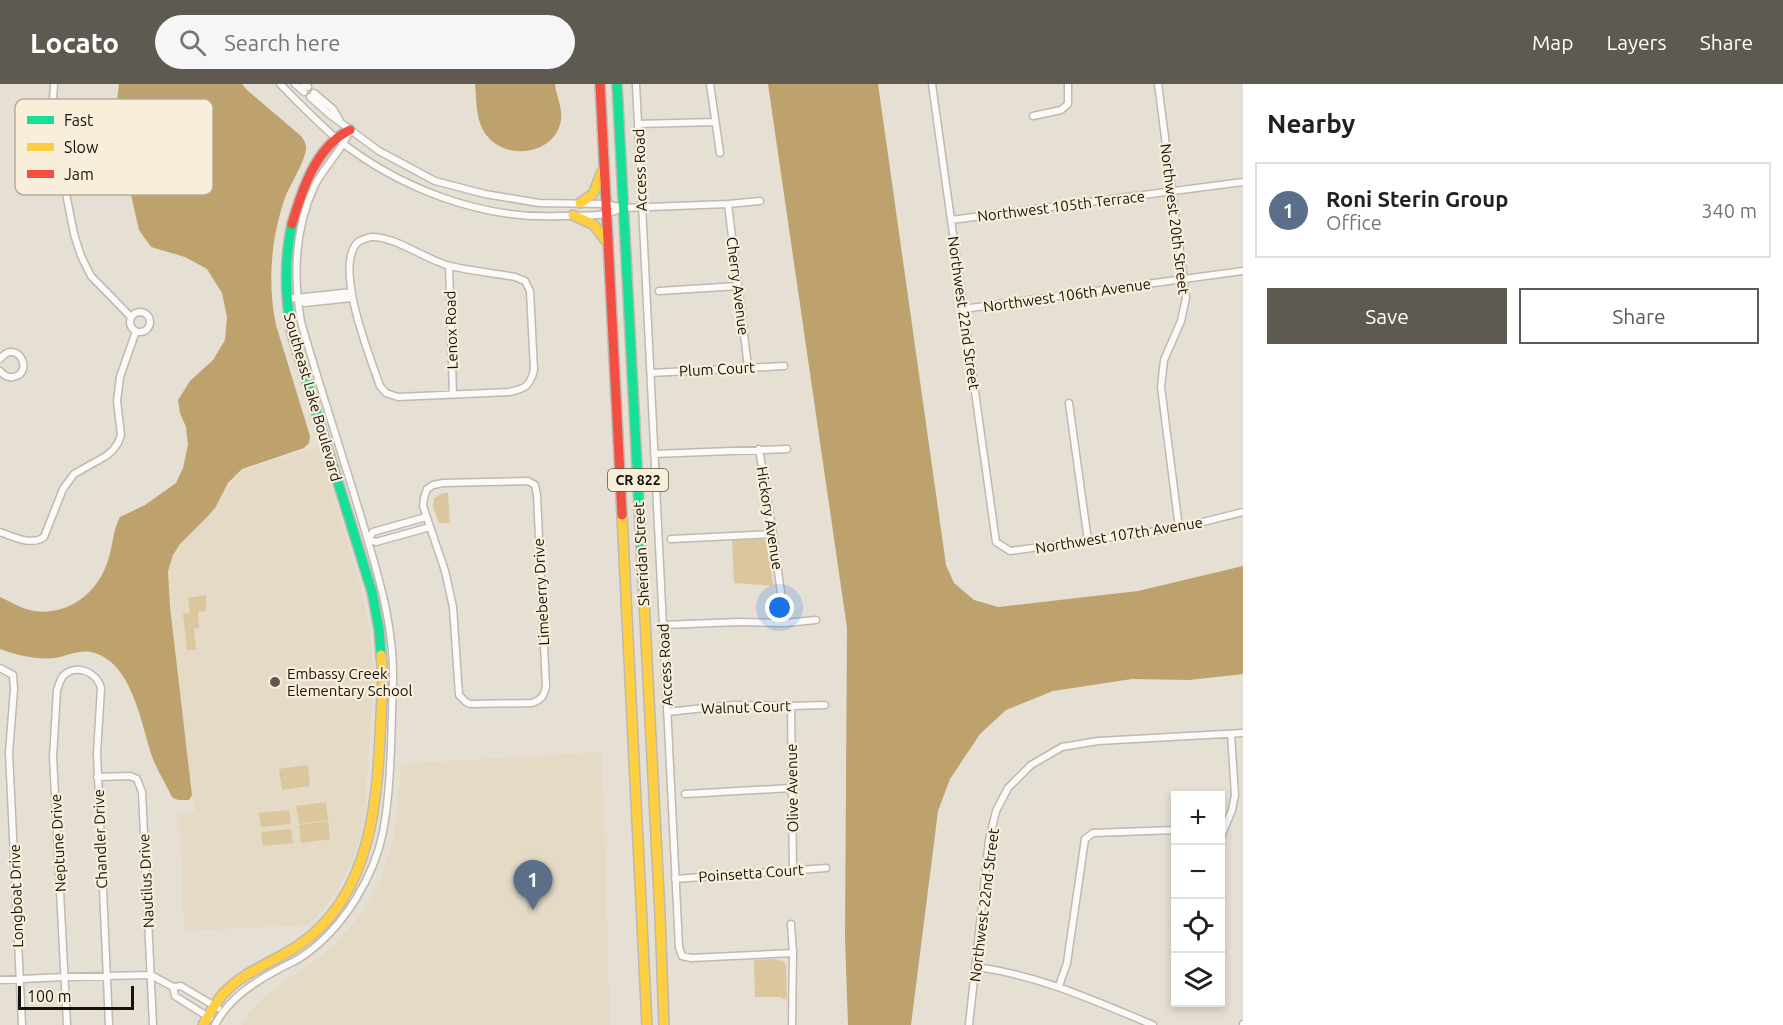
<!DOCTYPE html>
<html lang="en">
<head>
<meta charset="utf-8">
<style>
	body { margin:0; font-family:Ubuntu,sans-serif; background:#f6f6f6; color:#202124 }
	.controls { position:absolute; right:18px; bottom:18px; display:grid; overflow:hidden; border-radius:0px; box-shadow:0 3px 9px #0003 }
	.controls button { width:54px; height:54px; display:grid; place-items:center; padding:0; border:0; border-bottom:2px solid #e0e0e0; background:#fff; color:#202124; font:30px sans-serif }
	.scale { position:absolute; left:18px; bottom:15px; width:116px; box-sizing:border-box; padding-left:6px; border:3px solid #16120c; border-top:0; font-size:16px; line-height:21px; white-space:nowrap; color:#16120c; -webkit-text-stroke:4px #f9eeda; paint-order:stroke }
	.you { position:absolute; left:780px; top:524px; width:21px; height:21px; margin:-15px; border:4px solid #fff; border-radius:50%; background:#1a73e8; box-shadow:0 0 0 9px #1a73e833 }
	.badge { display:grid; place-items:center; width:39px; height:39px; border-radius:50%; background:#5e5a52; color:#fff; font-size:20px; font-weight:700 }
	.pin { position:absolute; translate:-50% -50px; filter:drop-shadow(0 2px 3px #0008) }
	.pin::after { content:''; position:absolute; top:32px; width:21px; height:18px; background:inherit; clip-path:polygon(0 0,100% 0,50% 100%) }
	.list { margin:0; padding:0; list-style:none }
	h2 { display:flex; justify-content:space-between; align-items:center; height:78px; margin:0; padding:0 24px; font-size:26px }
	h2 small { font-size:20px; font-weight:400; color:#757577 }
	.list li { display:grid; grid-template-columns:39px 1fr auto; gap:18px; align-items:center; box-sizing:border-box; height:96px; margin:0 12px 12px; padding:0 12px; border:2px solid #e0e0e0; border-radius:0px }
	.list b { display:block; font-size:22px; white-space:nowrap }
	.list p { margin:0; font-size:20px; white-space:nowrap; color:#757577 }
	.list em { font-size:20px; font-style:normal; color:#757577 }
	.actions { display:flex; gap:12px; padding:18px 24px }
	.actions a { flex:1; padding:14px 0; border:2px solid #5e5a52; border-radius:0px; text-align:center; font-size:21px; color:#5e5a52 }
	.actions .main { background:#5e5a52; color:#fff }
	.icon { flex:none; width:33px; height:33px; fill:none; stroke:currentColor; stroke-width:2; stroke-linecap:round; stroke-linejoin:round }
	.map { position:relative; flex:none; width:1243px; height:941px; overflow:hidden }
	header { display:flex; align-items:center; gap:36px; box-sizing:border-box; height:84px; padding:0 30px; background:#5e5a52; color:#fff }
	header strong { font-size:28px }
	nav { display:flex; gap:33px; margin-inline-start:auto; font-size:21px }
	.search { width:420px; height:54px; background:#f6f6f6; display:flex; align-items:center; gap:15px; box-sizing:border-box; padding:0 21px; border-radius:33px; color:#757577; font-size:22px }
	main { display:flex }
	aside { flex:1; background:#fff }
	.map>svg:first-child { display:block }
</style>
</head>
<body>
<header>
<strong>Locato</strong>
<div class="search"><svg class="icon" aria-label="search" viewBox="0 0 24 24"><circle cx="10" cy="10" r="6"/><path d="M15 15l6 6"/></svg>Search here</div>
<nav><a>Map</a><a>Layers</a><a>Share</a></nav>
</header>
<main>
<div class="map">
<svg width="1243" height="941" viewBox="0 0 1243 941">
	<rect width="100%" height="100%" fill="#e5dfd4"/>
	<!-- built -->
	<path fill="#e4dac6" d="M319,362l42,141 10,52 2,54 -9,128 -5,22 -10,26 -12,22 -20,25 -10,9 -123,6 -5,-117 16,-2 -27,-202 -1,-47 12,-23 63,-69z
		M602,668l8,273h-369l7,-11 16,-18 45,-31 31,-25 23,-29 18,-32 10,-32 5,-25 5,-58z"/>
	<!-- green -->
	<path fill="#dcc69e" d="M443,409h5l2,30h-11l-6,-16 1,-9z
		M763,455l5,4 5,43 -39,-3 -2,-43z
		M206,511v16l-8,1 1,16 -5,1 2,21h-9l-4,-36 7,-1 -2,-15z
		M308,681l2,21 -28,4 -3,-21z
		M326,718l2,18 -29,4 -3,-18z
		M289,726l2,14 -30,3 -2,-14z
		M328,737l2,18 -29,4 -2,-18z
		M291,745l2,14 -30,3 -2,-14z
		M774,875l9,2 3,4 1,35 -7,-3h-25l-1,-37z"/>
	<!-- water -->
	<path fill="#bea26e" d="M119,0h123l5,6 54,46c3,4 5,7 5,12 0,11 -15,36 -20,47 -15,42 -19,87 -10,130l34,111 -1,7 -5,5 -62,21 -14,14 -13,25 -6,7 -29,29 -7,11 -5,16 2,36 22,188 -3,5c-6,0 -13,1 -17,-3 -6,-13 -14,-25 -19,-38 -12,-34 -20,-98 -62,-107 -13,-2 -24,4 -36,6 -18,2 -39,-3 -55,-9v-52c11,5 22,12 34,14 36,5 66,-20 75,-54 4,-13 4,-27 11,-40l25,-12 31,-22 7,-15 5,-23 -2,-18 -6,-14 -2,-13 12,-19 23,-21 12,-20 2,-23 -5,-24 -15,-24 -22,-12 -34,-10 -12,-17 -20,-88 -3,-33z
		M475,0h80c1,12 8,24 6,36 -5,34 -53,41 -73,17 -13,-15 -11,-35 -13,-53z
		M768,0h110l68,481 8,18 20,17 24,7 140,-16 105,-25v108l-54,6 -57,-1 -79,12 -47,19 -26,24 -30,45 -12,32 -27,214h-63l-3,-87 2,-310z"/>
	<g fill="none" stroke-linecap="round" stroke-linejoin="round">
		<!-- street casing -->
		<g stroke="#beb9b1" stroke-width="9">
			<path id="street" d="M54,0l-2,32 4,27 18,91 7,22 10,20 40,41
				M280,0c18,18 36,37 56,54 61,49 144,82 224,78 14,-1 30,1 45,-2 6,-1 12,-4 17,-6
				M295,0l9,8
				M304,0l4,3
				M636,0l43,863 3,9 9,2 102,-5
				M710,0l10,69
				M932,0l64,458 14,9 169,-23 64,-16
				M1158,0l28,214 -5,23 -17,39 -3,27 18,141
				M314,9l19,16 6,10
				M310,13l19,17 50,37 56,30 50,13 54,9 67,1 17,4 105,-4 32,-3
				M1033,32l28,-6 7,-6v-20
				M638,40l76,-2
				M728,120l20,163
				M951,136l292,-38
				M371,153c24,-1 55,23 79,29 21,5 44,7 65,11l10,4 5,10 4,79c-4,16 -9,19 -25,22l-111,5 -12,-4 -6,-7c-10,-29 -47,-120 -22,-144 4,-3 9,-4 13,-5z
				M449,182l4,129
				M659,207l79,-5
				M286,215l66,-7
				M297,215l7,4 48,-5
				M963,225l280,-38
				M130 238a10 10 0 1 1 20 0a10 10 0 1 1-20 0Z
				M0,275c18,-22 35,15 13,18 -6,1 -9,-2 -13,-6
				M651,289l133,-7
				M1069,319l19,138
				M759,365l14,85 12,89
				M654,370l133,-5
				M528,397l7,4 2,10 9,192c-2,9 -5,13 -14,16l-62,1 -4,-2 -7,-7 -6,-88 -8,-36 -22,-65 1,-8 3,-9 6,-4 10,-2z
				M0,448c13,5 32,14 44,5l19,-48 11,-15 32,-18 7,-6 5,-7 3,-8 -4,-34 3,-24 16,-46
				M368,455l8,3 54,-15
				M368,455l5,-7 53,-15
				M671,455l102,-5
				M663,541l75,-3 47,1 31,-3
				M0,584l13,7 1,14 -5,64 13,272
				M791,622l2,164
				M667,628l66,-7 58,1 34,-1
				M97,693l33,-1 7,3 5,13 11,233
				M685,710l106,-6
				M1220,755l12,-29 3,-15 -4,-61
				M675,795l151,-11
				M791,840l2,29 -1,72
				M1175,843h1
				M976,883c63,8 119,34 177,58
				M0,896l64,-3 87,-2 22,12 8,-1 37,22
				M1059,902l8,-23 18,-124 8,-6 83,-3
				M173,903l2,9 35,22
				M67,941l-14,-268 4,-67c2,-5 3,-10 6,-14 13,-13 34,-4 38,12l-4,65 12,272
				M215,941c13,-26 39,-43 64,-56 9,-5 20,-9 28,-16 37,-27 67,-76 76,-121 9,-49 8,-102 10,-151 1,-49 -11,-93 -25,-140 -21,-73 -46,-146 -67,-219 -8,-46 -6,-95 14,-137 10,-20 27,-34 35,-55
				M969,941l20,-185 7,-29 12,-23 23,-23 31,-18 36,-6 145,-8
				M1243,941v-1"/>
		</g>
		<!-- fast casing -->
		<g stroke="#beb9b1" stroke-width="12">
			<path id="fast" d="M617,0l27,516
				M292,140c-8,37 -7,73 0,110l80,258 7,37 2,26"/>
		</g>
		<!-- slow casing -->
		<g stroke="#beb9b1" stroke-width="12">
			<path id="slow" d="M580,119l13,-9 9,-22
				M573,131l21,10 13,17
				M622,431l25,510
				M644,516l16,315 4,110
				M203,941c6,-10 12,-22 20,-31 21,-23 51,-32 76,-49 86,-59 78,-177 84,-269l-2,-21"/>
		</g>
		<!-- jam casing -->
		<g stroke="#beb9b1" stroke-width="12">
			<path id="jam" d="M600,0l22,431
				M292,140c10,-34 24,-78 58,-94"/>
		</g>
		<!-- street -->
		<use href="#street" stroke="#fbfaf9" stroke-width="6"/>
		<!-- fast -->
		<use href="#fast" stroke="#16e098" stroke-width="9"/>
		<!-- slow -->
		<use href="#slow" stroke="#ffcf43" stroke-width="9"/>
		<!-- jam -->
		<use href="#jam" stroke="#f24e42" stroke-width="9"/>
	</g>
	<!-- markers -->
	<circle fill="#5e5a52" stroke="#f9eeda" stroke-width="2" cx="275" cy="598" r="6"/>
	<g text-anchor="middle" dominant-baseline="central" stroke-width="4.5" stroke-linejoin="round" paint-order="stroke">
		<!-- shield labels -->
		<rect fill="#f9eeda" stroke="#5a544a" stroke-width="1.5" x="608" y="385" width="60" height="22" rx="4.5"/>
		<g font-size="14" font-weight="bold" fill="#16120c">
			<text x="638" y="396">CR 822</text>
		</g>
		<!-- street labels -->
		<g font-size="15" fill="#16120c" stroke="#f9eeda">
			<text transform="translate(640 86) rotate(-92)">Access Road</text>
			<text transform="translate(1061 122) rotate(-7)">Northwest 105th Terrace</text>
			<text transform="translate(1175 135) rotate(83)">Northwest 20th Street</text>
			<text transform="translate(738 202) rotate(83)">Cherry Avenue</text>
			<text transform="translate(1067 211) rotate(-8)">Northwest 106th Avenue</text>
			<text transform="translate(964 229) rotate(82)">Northwest 22nd Street</text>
			<text transform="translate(451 246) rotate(-92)">Lenox Road</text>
			<text transform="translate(717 285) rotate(-3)">Plum Court</text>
			<text transform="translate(313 313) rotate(74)">Southeast Lake Boulevard</text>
			<text transform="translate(770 434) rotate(81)">Hickory Avenue</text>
			<text transform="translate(1119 451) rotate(-9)">Northwest 107th Avenue</text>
			<text transform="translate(641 470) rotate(-93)">Sheridan Street</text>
			<text transform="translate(541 508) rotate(-93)">Limeberry Drive</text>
			<text transform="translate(665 581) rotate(-93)">Access Road</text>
			<text transform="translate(746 623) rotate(-2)">Walnut Court</text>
			<text transform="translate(792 704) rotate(-91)">Olive Avenue</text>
			<text transform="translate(100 755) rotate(-92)">Chandler Drive</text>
			<text transform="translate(58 759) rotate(-93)">Neptune Drive</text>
			<text transform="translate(751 789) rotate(-4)">Poinsetta Court</text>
			<text transform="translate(146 797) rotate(-93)">Nautilus Drive</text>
			<text transform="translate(16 812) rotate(-92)">Longboat Drive</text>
			<text transform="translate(984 821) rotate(-83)">Northwest 22nd Street</text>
		</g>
		<!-- poi labels -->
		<g font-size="15" fill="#16120c" stroke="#f9eeda" text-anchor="start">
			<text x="287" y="589">Embassy Creek<tspan x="287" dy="17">Elementary School</tspan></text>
		</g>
	</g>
	<!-- legend -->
	<rect x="15" y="15" width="198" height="96" rx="9" fill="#f9eeda" stroke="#b5ac9c" stroke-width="1.5"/>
	<rect x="27" y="32" width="27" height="8" fill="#16e098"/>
	<rect x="27" y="59" width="27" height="8" fill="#ffcf43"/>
	<rect x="27" y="86" width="27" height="8" fill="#f24e42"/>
	<g font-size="16" fill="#16120c">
		<text x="64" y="42">Fast</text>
		<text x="64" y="69">Slow</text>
		<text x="64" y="96">Jam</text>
	</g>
</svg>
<div class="controls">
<button>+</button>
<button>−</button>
<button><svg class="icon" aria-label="locate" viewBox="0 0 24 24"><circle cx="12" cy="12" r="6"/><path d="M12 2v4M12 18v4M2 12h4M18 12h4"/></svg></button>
<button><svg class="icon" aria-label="layers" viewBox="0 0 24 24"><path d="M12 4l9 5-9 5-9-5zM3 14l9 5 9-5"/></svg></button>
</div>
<div class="scale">100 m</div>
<div class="you"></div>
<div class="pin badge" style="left:533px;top:826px;background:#5c6f8a">1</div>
</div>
<aside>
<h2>Nearby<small></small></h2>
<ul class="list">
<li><span class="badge" style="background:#5c6f8a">1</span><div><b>Roni Sterin Group</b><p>Office</p></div><em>340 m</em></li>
</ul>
<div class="actions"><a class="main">Save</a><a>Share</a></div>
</aside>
</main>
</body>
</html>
